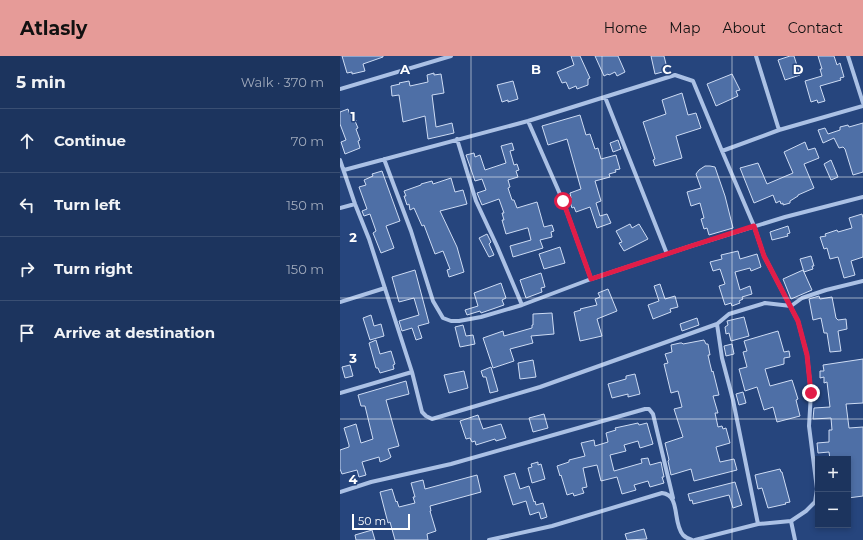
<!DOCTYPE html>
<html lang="en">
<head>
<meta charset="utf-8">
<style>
	body { margin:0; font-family:Montserrat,sans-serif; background:#253c64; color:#f1f3f6 }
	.controls { position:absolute; right:12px; bottom:12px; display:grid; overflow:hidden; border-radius:0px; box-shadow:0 2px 6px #0003 }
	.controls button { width:36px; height:36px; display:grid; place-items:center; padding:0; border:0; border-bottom:1px solid #3a4f73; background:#1c345e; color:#f1f3f6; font:20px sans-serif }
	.scale { position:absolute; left:12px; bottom:10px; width:58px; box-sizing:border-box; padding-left:4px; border:2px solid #fff; border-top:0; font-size:11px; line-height:14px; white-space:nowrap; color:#fff; -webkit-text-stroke:3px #26457d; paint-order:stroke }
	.stop { position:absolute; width:12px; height:12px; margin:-9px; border:3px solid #e11d48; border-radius:50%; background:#fff }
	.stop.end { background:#e11d48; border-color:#fff; box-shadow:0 1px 4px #0008 }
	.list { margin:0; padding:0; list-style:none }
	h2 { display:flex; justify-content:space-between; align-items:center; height:52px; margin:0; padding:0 16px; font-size:17px }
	h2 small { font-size:13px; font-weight:400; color:#a0aabc }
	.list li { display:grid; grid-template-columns:26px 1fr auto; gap:12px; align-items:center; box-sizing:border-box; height:64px; padding:0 16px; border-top:1px solid #3a4f73 }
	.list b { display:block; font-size:15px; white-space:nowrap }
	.list em { font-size:13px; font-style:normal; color:#a0aabc }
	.icon { flex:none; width:22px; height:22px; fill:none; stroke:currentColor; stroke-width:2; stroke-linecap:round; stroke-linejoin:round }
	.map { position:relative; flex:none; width:523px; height:484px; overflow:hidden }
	header { display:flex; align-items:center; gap:24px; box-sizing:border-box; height:56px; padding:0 20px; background:#e69b98; color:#111 }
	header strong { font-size:19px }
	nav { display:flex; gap:22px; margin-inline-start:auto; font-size:14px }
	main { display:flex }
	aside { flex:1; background:#1c345e }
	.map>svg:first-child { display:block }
</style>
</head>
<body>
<header>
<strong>Atlasly</strong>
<nav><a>Home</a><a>Map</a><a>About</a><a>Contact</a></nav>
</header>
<main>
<aside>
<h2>5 min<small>Walk · 370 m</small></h2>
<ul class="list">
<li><svg class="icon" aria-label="ahead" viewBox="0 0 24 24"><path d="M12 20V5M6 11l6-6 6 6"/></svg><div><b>Continue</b></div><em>70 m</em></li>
<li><svg class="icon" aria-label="left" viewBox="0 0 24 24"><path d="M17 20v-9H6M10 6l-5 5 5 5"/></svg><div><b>Turn left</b></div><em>150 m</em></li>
<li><svg class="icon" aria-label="right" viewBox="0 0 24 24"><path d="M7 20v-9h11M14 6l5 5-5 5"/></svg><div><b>Turn right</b></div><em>150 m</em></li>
<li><svg class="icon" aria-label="arrive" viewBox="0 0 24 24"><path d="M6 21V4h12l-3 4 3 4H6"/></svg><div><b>Arrive at destination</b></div></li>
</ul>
</aside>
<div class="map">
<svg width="523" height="484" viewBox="0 0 523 484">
	<rect width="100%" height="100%" fill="#26457d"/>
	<!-- building -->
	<path fill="#4e6fa6" stroke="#cedcf4" d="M2,0h41v1l-20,7 2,7 -13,3v-2l-5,1z
		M231,0h9l10,22 -2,1v6l-11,4 -1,-3 -7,3 -3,-7 -4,1 -5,-11 17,-7z
		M255,0h23l7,16 -8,4 -2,-4 -6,3 -1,-1 -4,2z
		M311,0h13l3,12 -2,1 1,2 -11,3z
		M450,0h4l6,19 -15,5 -7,-20z
		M478,0h16l3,9 3,-2 4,14 -4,1 1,2 -21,6 5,15 -7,2 -1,-3 -6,2 -6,-21 17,-5 -2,-7h2z
		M94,17v2l7,-1 3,19 -12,2 4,32 16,-4 2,10 -26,6 -3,-23 -22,6 -4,-27 -7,1 -1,-10 9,-2 -1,-1 10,-2 1,5 18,-4 -1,-7z
		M392,18l8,16 -4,1 2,5 -22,10 -9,-22z
		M173,25l5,18 -10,3v-2l-6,2 -5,-17z
		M342,37l6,22 8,-2 5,15 -25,8 6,22 -27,8 -2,-6 2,-1 -12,-37 23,-8 -4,-14z
		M8,53l2,6 3,-2 3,8h-1l3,7 -2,1 4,11 -2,1 2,7 -15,6 -4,-12 5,-2 -6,-16v-12z
		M240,59l6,20 4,-1 5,15 3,-1 3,11 15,-4 4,14 -5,1 1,2 -7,2 1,3 -15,4 6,20 -5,2 4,13 7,-2 4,9 -14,5 -7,-21 -14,5 -2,-5 -2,1 -3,-9 2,-1 -1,-5 11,-4 -14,-50 -19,6 -6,-19z
		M523,67v49l-10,3 -8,-26 -2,-2 -4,1 -5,-10 -11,5 -5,-13 7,-2 3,6 12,-4v-3l8,-2 1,2z
		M278,84l3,9 -8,3 -3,-9z
		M465,86l3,8 7,-2 4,10 -15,6 10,24 -16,7v1l-8,5v2l-7,2v-2l-2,1 -1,-3 -4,2 -3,-8 -19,8 -14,-35 18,-5 9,21 26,-11 -9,-21z
		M172,87l2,7 -4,1 4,14 3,-1 2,6 -3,1 2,6 -10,3 2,7 -2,1 4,12h2l3,8 20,-6 7,25 8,-2 2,6 -3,1 1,5 -12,3 3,8 -30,9 -3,-11 21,-6 -3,-12h-1l-21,6 -4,-14h2l-2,-7h2l-5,-14 -17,6 -5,-12 9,-3 -4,-11 -7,2 -9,-26 8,-2 1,4 5,-2 5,15 21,-7 -5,-17z
		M491,104l7,17 -7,3 -7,-16z
		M365,110h5l5,1 10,29 8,32 -24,7 -2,-7 -3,1 -3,-10 3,-1 -4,-15 -9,3 -4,-14 14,-4 -5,-14 3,-4z
		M42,115l18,50 -14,5 8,22 -13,5 -8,-20 3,-2 -6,-17 -6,2 -2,-5 5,-2 -8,-22 7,-2 -2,-5 9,-4 -1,-2z
		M111,122l4,14 8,-2 4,14 -27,7 17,36 7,25 -15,5 -2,-7 3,-1 -7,-18 -8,3 -11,-29 -2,1 -8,-18 -4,2 -1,-6 -2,1 -3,-9h2l-2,-5 17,-6v-1l11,-3 1,3z
		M522,158l1,4v39l-12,4 4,14 -11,3 -6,-21 -8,2 -3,-11 -3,1 -4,-12 6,-1 -1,-2 12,-4 1,2 14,-4 -3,-10z
		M290,168l2,4 7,-4 9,15 -24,12 -5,-8 3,-1 -6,-11z
		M448,170l2,7 -3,1 1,2 -16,4 -2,-8z
		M147,178l4,8 -2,2 5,11 -5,2 -10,-19z
		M220,191l5,16 -21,6 -5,-15z
		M398,195l2,8 17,-5 4,13 -10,4 -1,-3 -15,4 5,18 10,-4 2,8 -10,3 1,2 -4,2 1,2 -8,3 -1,-3 -6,2 -6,-19 6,-2 -5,-15 -7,2 -3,-9 12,-3 -1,-4z
		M471,200l3,10h-2l1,3 -9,3 -4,-13z
		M75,214l14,53 -11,3 4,12 -6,2 -4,-12 -10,3 -3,-10 20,-6 -5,-17 -15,4 -7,-25z
		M463,214l9,20 -21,9 -8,-20z
		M201,217l4,14 -4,1 1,4 -16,6 -6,-18z
		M161,227l5,15 -4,2 2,5 -23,8 -1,-2 -13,4 -2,-5 13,-4 -4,-13z
		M320,228l5,15 10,-3 3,11 -8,2 1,3 -18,7 -5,-14 11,-4 -5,-15z
		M268,233l9,22 -20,8 5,17 -22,5 -6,-29 7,-2 -1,-1 17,-4 -2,-6 5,-2 -2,-4z
		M479,240l1,3 12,-2 4,21 2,2 8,-1 1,10 -9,2 3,20 -11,1 -3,-19h-3l-3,-15 -8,2 -4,-21z
		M212,257l2,21 -23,2 2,7 -23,6 4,12 -21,7 -10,-30 20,-7 1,5 28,-8v-3h1v-11z
		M31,259l3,11 7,-2 3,12 -14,4 -7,-22z
		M404,261l5,19 -18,5 -2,-8 -3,1 -1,-7 3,-2 -1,-4z
		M357,262l2,7 -17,6 -2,-7z
		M123,269l3,11 7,-1 2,9 -15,3 -5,-20z
		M438,275l6,21 5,-1 1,6 -6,1v6l-19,5 5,17 22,-6 6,19 -2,1 4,16 -23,6 -4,-15 -9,3 -7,-23 -12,4 -6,-22 8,-2 -4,-15 4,-1 -3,-10z
		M36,284l4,14 11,-3 4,13 -2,1 1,4 -14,4 -2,-5h-2l-7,-25z
		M364,284l2,4h2l2,11h-2l2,9 2,8 1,-1 6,24 -6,1 5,17h-3l3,14 4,-1 1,3 3,-1 4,15 -14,4 4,15 14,-3 3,11 -43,11 -3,-12 -20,6 -3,-14 1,-1 -4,-17 18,-6 -9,-28 8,-2 -4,-16 -7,2 -7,-29 4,-1 -3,-9 7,-2 -1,-7 9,-2h2l1,1z
		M392,288l2,10 -8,2 -2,-10z
		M523,303v44l-17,1 3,24 14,-1v69l-15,2v-39h-18l-1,-7 -11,1 -1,-10 12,-1v-12h3l-1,-12 -18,1 1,-11 16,-1 -3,-25 -3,1v-6l-4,1v-7h4l-1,-6z
		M193,304l3,17 -16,2 -2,-16z
		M10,309l3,11 -8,2 -3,-11z
		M151,311l7,24 -8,2 -4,-16h-3l-2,-6z
		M124,315l4,17 -19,5 -5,-18z
		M295,318l5,20 -12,3v-3l-16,4 -4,-14 18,-5v-3z
		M66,325l3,13 -23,6 13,46 -11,3 3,8 -3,2 -8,3 -1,-5 -17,5 4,13 -7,2 -2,-7 -15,4 -2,-5v-19l9,-3v-2l-5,-17 12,-4 5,19 12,-4 -8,-33h-4l-3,-11z
		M403,336l3,11 -7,2 -3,-11z
		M204,358l4,14 -15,4 -4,-14z
		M138,359l5,14 18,-5 5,14 -10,3 -1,-2 -19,6 -1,-4 -3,1 -2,-4 -4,1 -6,-18z
		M298,367l1,2 8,-2 6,21 -13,4 -2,-7 -14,4 2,6 -16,4 4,16 28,-8 -1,-4 7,-1 2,7 11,-3 3,15h-2l2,6 -14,4 -2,-6 -14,4 2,5 -14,4 -5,-17 -16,4 -4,-16 -14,3 4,19 -5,1 2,5 -10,3 -1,-3 -6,2 -6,-20 -1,1 -3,-10 12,-4v-2l16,-4 -4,-13 13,-3 1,6 13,-4 -2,-9 10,-3 -1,-2z
		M198,406v3l3,-1 4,15 -13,4 -4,-15 4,-1 -1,-3z
		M440,413l1,3h1l8,30 -5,1 1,1 -18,4 -6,-20 -4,1 -3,-14z
		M175,417l5,16 9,-3 5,16 1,-1 1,4 7,-2 4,14 -6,2 -2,-7 -9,3 -4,-14 -13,4 -9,-29z
		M137,419l4,17 -51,14 1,5h-1l6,20 -9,3 1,6h-33l-5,-18 -2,1 -8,-31 12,-3 4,13 1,-1 2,6 16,-4 -2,-6h2l-4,-14 12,-3 2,9z
		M395,426l7,23 -9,3 -4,-13 -36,9 -1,-4 -2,1 -2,-7z
		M304,473l3,10 -20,1 -2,-6z
		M32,474l3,10h-19l-1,-5z"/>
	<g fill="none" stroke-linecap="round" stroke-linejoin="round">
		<!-- street -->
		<path stroke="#abc1e5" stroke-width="4" d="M416,0l23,74
			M508,0l15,47
			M0,33l111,-33
			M265,41l62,157
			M188,65l35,80 28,78
			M117,83l19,62 21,45 25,59
			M44,103l27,72 22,70 10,17 8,3h8l22,-4 41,-12 69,-26 100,-33 94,-29 78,-20
			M0,104l15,44 14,35 43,133 10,40 4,4 6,3 108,-32 177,-63
			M4,114l184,-49 147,-46 18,6 29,70 57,-21 84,-24
			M0,152l15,-4
			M0,246l45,-14
			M0,337l72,-21
			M0,436l31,-10 80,-18 194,-55h4l4,5 20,84
			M451,465l4,19
			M418,468l-25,-124 -11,-42 -5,-34 12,-10 36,-11 26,3 11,-8 24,-8 37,-9
			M149,484l63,-14 110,-33c19,2 10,29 21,42 2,2 6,4 9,5
			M355,484l63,-16 33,-3 15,-10 9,-9 2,-13 -8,-63 2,-33 -4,-38 -9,-34 -34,-65 -10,-30 -32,-75"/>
	</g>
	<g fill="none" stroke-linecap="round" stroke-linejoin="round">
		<!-- route -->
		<path stroke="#e11d48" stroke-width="5" d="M223,145l28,78 100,-33 63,-20 10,30 34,65 9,34 4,38"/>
	</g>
	<!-- grid -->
	<path fill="none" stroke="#fff" stroke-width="1" stroke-opacity="0.55" d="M131,0v484M262,0v484M392,0v484M0,121h523M0,242h523M0,363h523"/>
	<g font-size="13" text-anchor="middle" font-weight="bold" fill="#fff" stroke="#26457d" stroke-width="3" stroke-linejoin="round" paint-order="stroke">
		<text x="65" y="18">A</text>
		<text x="196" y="18">B</text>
		<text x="327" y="18">C</text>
		<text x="458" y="18">D</text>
		<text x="13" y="65">1</text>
		<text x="13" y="186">2</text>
		<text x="13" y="307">3</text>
		<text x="13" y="428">4</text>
	</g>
</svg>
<div class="controls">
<button>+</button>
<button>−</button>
</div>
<div class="scale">50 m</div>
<div class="stop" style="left:223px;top:145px"></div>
<div class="stop end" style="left:471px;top:337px"></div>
</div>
</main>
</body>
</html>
